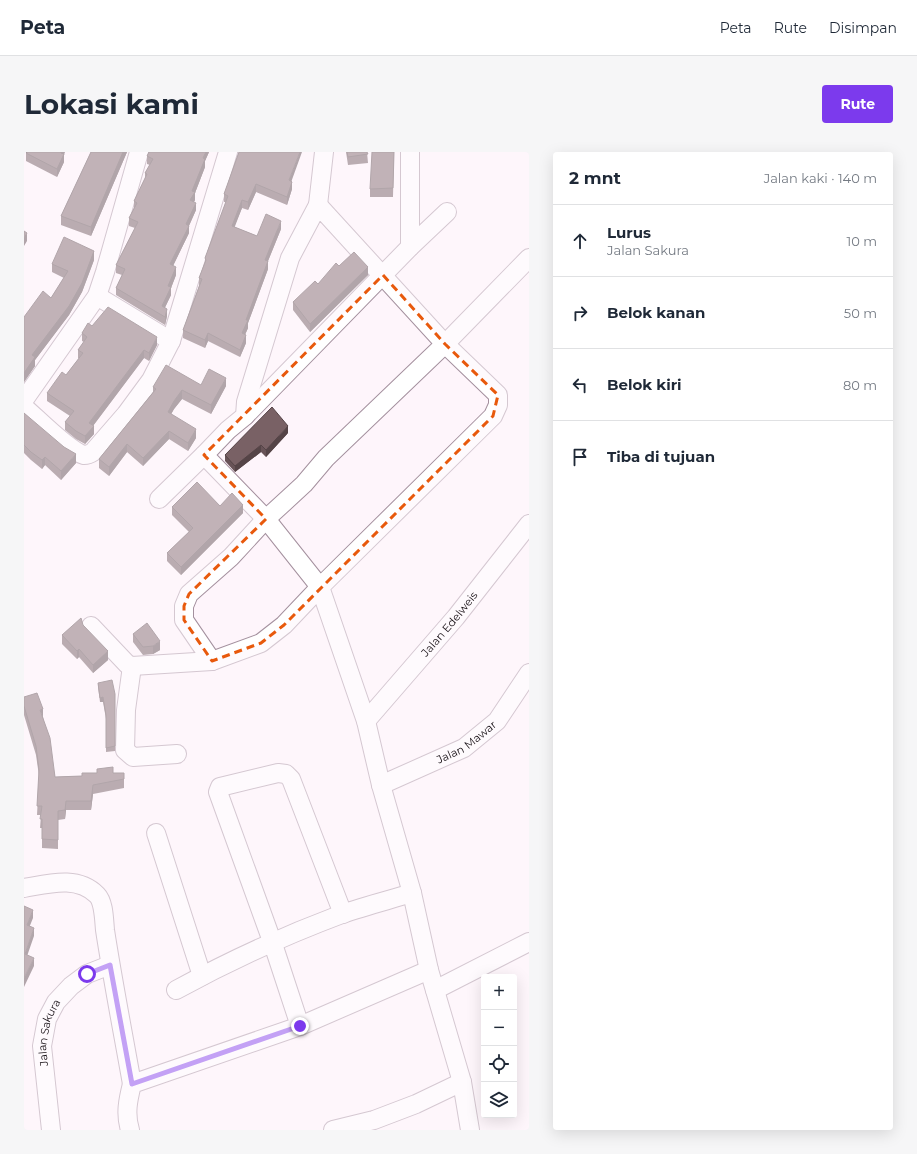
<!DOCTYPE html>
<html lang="id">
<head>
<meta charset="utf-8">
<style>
	body { margin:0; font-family:Montserrat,sans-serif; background:#f6f6f7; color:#1f2937 }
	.controls { position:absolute; right:12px; bottom:12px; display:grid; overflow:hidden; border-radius:4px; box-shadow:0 4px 16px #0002 }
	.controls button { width:36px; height:36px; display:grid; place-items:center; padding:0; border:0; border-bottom:1px solid #e0e1e3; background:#fff; color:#1f2937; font:20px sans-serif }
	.stop { position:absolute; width:12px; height:12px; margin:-9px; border:3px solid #7c3aed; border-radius:50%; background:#fff }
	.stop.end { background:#7c3aed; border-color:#fff; box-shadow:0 1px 4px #0008 }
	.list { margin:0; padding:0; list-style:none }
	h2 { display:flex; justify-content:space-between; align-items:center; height:52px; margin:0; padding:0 16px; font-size:17px }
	h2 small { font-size:13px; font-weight:400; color:#747a83 }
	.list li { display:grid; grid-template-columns:26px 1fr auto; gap:12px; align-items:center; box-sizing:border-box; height:72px; padding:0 16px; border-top:1px solid #e0e1e3 }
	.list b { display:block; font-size:15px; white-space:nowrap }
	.list p { margin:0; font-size:13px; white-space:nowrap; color:#747a83 }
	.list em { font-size:13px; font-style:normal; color:#747a83 }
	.icon { flex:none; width:22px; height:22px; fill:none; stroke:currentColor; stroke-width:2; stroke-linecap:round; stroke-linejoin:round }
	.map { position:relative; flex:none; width:505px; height:978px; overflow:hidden; border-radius:4px }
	header { display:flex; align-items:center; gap:24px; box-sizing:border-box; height:56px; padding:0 20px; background:#fff; border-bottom:1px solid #e0e1e3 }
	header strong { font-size:19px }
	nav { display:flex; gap:22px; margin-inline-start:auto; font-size:14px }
	.intro { display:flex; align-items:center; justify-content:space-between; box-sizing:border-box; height:96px; padding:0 24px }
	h1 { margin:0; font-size:28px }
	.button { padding:10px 18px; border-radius:4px; background:#7c3aed; color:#fff; font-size:14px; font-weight:700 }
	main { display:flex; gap:24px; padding:0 24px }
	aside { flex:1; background:#fff; border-radius:4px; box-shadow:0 4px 16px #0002 }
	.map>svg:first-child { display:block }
</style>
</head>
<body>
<header>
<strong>Peta</strong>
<nav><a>Peta</a><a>Rute</a><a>Disimpan</a></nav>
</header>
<div class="intro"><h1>Lokasi kami</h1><a class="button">Rute</a></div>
<main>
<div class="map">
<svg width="505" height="978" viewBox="0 0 505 978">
	<rect width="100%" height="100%" fill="#fef5fb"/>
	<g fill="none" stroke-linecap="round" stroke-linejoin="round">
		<!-- street casing -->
		<g stroke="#a4909e" stroke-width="20">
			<g id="street">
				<path d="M386,0v95"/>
				<path d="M294,53l6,-53"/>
				<path d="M73,144l74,45"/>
				<path d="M0,248l73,-104 8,-24 34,-120"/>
				<path d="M0,255c13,11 45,44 60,48 3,0 6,-1 9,-3l33,-38 25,-34 20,-39 57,-189"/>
				<path d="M221,264l165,-169 37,-35"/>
				<path d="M135,347l45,-44"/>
				<path d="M67,474l36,38 5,2 80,-5 49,-18 23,-18 36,-38 173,-171 5,-11v-10l-53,-51 -127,-139 -28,53 -44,144 -1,14 -17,14 -24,25 62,64 54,68 46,134 15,64 31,108 17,77 33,112 8,48"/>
				<path d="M188,509l-28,-41v-14l5,-12 42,-37 35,-38 38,-35 22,-26 119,-114 84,-86"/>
				<path d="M108,514l-6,44 -1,40 8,7 44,-3"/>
				<path id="s1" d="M342,569l90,-104 73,-93"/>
				<path id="s2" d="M357,633l83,-37 33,-27 32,-48"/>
				<path d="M132,681l46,143"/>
				<path d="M0,736c24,-4 53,-13 73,7 7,7 7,25 8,35 8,52 18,103 27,154"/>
				<path d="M152,838c53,-29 110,-55 166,-76 23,-8 47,-14 70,-21"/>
				<path d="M411,838l94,-48"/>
				<path d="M276,874l-27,-82 -55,-152 2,-5 58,-14 8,1 5,5 52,135"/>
				<path id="s3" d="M27,978l-9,-84 5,-27 9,-17 15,-16 16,-12 23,-9"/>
				<path d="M106,978c-5,-16 -2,-30 2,-46l168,-58 129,-56"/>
				<path d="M309,978l41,-10 42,-16 46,-22"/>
			</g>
		</g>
		<!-- street -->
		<use href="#street" stroke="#fff" stroke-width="18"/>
	</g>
	<!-- wall -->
	<path fill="#685357" d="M67,0h36l-36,84 -30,-11v-9z
		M125,0h60l-4,9v6l-10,26v7l-1,2 2,8 -7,16v7l-16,33 3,9 -5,13v7l-6,12 2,9 -2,9 -49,-30v-7l6,-13 -6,-2v-8l19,-37 -6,-2v-8l5,-10v-7l11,-22v-6l5,-8 -3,-1v-8z
		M215,0l53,29v8l-5,16 -31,-13 -8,18 -6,-2 -8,19 23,9 24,-7 -13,32v8l-20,54v5l-3,7 1,8 -6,14 -32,-16 -3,7 -22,-10v-8l16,-44v-8l6,-16v-4l21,-56h-2v-8z
		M322,0h21l1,11 -20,2z
		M370,0l-1,45h-23v-8z
		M2,1l38,2v7l-7,15 -31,-16z
		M70,108l-12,32 -13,23 -34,45v6l-11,16v-65l27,-19 13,-20 -12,-6v-8z
		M315,114l29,9 -58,57 -17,-22v-8l25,-18z
		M68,174l65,19 -8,16 -5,-3 -51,68 1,8 -9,10 -9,-5 -11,-9v-8l5,-6 -23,-15v-8l19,-18 13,-17h-1v-8l6,-8 -2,-1v-8z
		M177,233l25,1 -15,28 -29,-15 -8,10 -3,5 25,24 -8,13 -19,-12 -26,27 -16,-14 -18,24 -10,-8v-9l54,-67v-5z
		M0,261l52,50 -15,17 -16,-15 -3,4 -11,-9 -7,-7z
		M264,281l-22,24 -5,-5 -26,20 -10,-11v-6z
		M196,354l23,7 -62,62 -14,-14v-8l22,-21 -17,-17v-8z
		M59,473l25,35 -15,13 -14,-16 -2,2 -15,-15v-9z
		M109,482l27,16 -7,4 -10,1 -10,-13z
		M74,531l17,11v57l-9,1v-33l-3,-17h-3l-2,-15z
		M0,545l19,20 12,60 27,-1 31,-3 11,6v9l-31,6 -2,16h-25l-1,9 -7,1v29l-16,-1v-20h-2l1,-13h-4l2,-39 -3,-21 -12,-40z"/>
	<!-- shaded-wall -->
	<path fill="#554447" d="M37,0h4l-1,3v7l-7,15v-8z
		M99,0h4l-36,84v-9z
		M182,0h3l-4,9v6l-10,26v7l-5,8v-8l2,-9z
		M276,0h2l-13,36v-8z
		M268,30v7l-5,16v-8z
		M232,32v8l-8,18v-8z
		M218,48v8l-10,26v-8z
		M172,51v7l-10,22v-8z
		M257,69v8l-13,32v8l-20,54v5l-6,13v-8l23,-73z
		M165,74v7l-19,39v-8z
		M3,81v8l-3,5v-8z
		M70,99v9l-12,32 -13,23 -34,45v6l-11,16v-9l8,-18z
		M152,115v8l-5,13v7l-9,19v-8l6,-20z
		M344,115v8l-58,57v-8z
		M143,157v7l-2,9v-8z
		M184,181v8l-3,7v-8z
		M222,183v8l-6,14v-7z
		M133,185v8l-8,16v-8z
		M120,198v8l-55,73v-8z
		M202,226v8l-15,28v-9z
		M158,238v9l-8,10 -6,11v-8l6,-11z
		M70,274v8l-9,10v-8z
		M264,274v7l-22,24v-7z
		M172,277v9l-8,13v-8z
		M145,279v8l-26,27v-8z
		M103,292v8l-18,24v-9z
		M237,293v7l-26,20v-6z
		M52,302v9l-15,17v-9z
		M21,305v8l-3,4v-9z
		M219,353v8l-62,62v-8z
		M136,489v9l-7,4v-8z
		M55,497v8l-2,2v-8z
		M84,499v9l-15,13v-8z
		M79,545v5h-3v-4z
		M19,557v9l-3,-8z
		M69,633v9l-2,16v-9z
		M42,649v9l-1,9v-9z
		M9,758v8l-6,15v-8z
		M10,776v8l-9,26v-8z
		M10,806v8l-10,21v-9z"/>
	<!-- building -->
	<path fill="#796165" stroke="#554447" d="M3,0h34v1l3,1 -7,15 -31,-16z
		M67,0h32l-32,75 -30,-11z
		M125,0h57l-3,6 2,1 -13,32 3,1 -5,8 6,3 -10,21 3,2 -19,38 6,3 -8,19 3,1 -9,19 5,3 -2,8 -49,-29 9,-19 -9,-4 22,-43 -9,-4 8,-15 -3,-2 13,-27 -2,-1 8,-14 -6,-3z
		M215,0h61l-11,28 3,2 -5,15 -31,-13 -8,18 -6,-2 -10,26 25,10 9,-22 15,7 -16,39 3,1 -22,59h2l-6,13 4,2 -6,15 -32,-17 -3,7 -22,-10 19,-51 -3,-1 7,-18 -1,-2 23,-62 -4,-2z
		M323,0h20l1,2 -20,3z
		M348,0h22l-1,36 -23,1z
		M0,79l3,2 -3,5z
		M40,85l30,14 -12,32 -13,23 -37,49 3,2 -11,16v-56l19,-26 8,7 17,-27 -16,-7z
		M330,100l14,15 -58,57 -17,-22 22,-21 3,3 18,-21 3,3z
		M84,155l49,30 -8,16 -5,-3 -55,73 5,3 -9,10 -9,-5 -11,-9 9,-11 -27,-18 15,-21 4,3 17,-22 -5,-3 9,-13 -5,-4 6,-10 4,3z
		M142,213l35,20 8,-16 17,9 -15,27 -29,-15 -8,11 -6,11 28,17 -8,14 -19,-12 -26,27 -16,-14 -18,23 -10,-8 57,-70 -3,-2z
		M248,255l16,19 -22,24 -5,-5 -26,21 -10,-11z
		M0,261l40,34 12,7 -15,17 -16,-14 -3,3 -11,-8 -7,-7z
		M173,330l23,24 12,-13 11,12 -62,62 -14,-14 26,-25 -21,-21z
		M57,466l2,7 25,26 -15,14 -14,-16 -2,2 -15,-16z
		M123,471l13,18 -7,5 -10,1 -10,-13z
		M88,528l3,14v52l-9,2v-33l-3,-18 -3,1 -2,-15z
		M13,541l6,16 -3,1 10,28 5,39 27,-1v-3h15v-4l16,-2v6h11v6l-31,6 -2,16h-25l-1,9 -7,1v29l-16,-1v-20h-2l2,-13h-5l2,-36 -3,-24 -12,-40v-9z
		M0,754l9,4 -6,15 7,3 -9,26 9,4 -10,20z"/>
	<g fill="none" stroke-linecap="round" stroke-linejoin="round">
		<!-- route -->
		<path stroke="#7c3aed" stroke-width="5" d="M63,822l23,-9 22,119 168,-58"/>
	</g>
	<!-- marked area -->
	<path d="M0 0H505V978H0ZM359,123l62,69 53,51 -5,21 -209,209 -23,18 -49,18 -28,-41v-14l5,-12 77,-75 -62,-64z" fill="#fef5fb" fill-opacity=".55" fill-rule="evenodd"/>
	<path fill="none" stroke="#e8590c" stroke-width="3" stroke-dasharray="8 5" stroke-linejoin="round" d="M359,123l62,69 53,51 -5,21 -209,209 -23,18 -49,18 -28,-41v-14l5,-12 77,-75 -62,-64z"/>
	<g text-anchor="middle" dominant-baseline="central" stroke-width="4" stroke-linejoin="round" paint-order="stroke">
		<!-- street labels -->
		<g font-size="11" fill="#160f14" stroke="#fef5fb">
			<text stroke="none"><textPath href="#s1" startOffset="128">Jalan Edelweis</textPath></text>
			<text stroke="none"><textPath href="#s2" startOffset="96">Jalan Mawar</textPath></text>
			<text stroke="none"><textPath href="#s3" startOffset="99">Jalan Sakura</textPath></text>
		</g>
	</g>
</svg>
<div class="controls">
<button>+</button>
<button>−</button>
<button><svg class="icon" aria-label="locate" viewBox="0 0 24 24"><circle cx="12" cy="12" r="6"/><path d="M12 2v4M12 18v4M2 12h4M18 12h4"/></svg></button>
<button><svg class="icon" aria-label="layers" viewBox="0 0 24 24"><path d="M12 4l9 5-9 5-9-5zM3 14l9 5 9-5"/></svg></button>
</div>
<div class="stop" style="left:63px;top:822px"></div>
<div class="stop end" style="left:276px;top:874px"></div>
</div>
<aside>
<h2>2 mnt<small>Jalan kaki · 140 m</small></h2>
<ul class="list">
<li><svg class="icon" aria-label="ahead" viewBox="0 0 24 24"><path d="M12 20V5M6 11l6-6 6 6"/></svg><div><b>Lurus</b><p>Jalan Sakura</p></div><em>10 m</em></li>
<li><svg class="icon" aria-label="right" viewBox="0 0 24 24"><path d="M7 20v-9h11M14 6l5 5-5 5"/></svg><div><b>Belok kanan</b></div><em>50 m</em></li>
<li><svg class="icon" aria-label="left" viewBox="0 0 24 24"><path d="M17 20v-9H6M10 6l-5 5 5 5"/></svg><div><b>Belok kiri</b></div><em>80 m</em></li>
<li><svg class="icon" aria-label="arrive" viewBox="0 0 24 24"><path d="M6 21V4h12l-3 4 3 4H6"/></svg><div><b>Tiba di tujuan</b></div></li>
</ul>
</aside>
</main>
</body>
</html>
